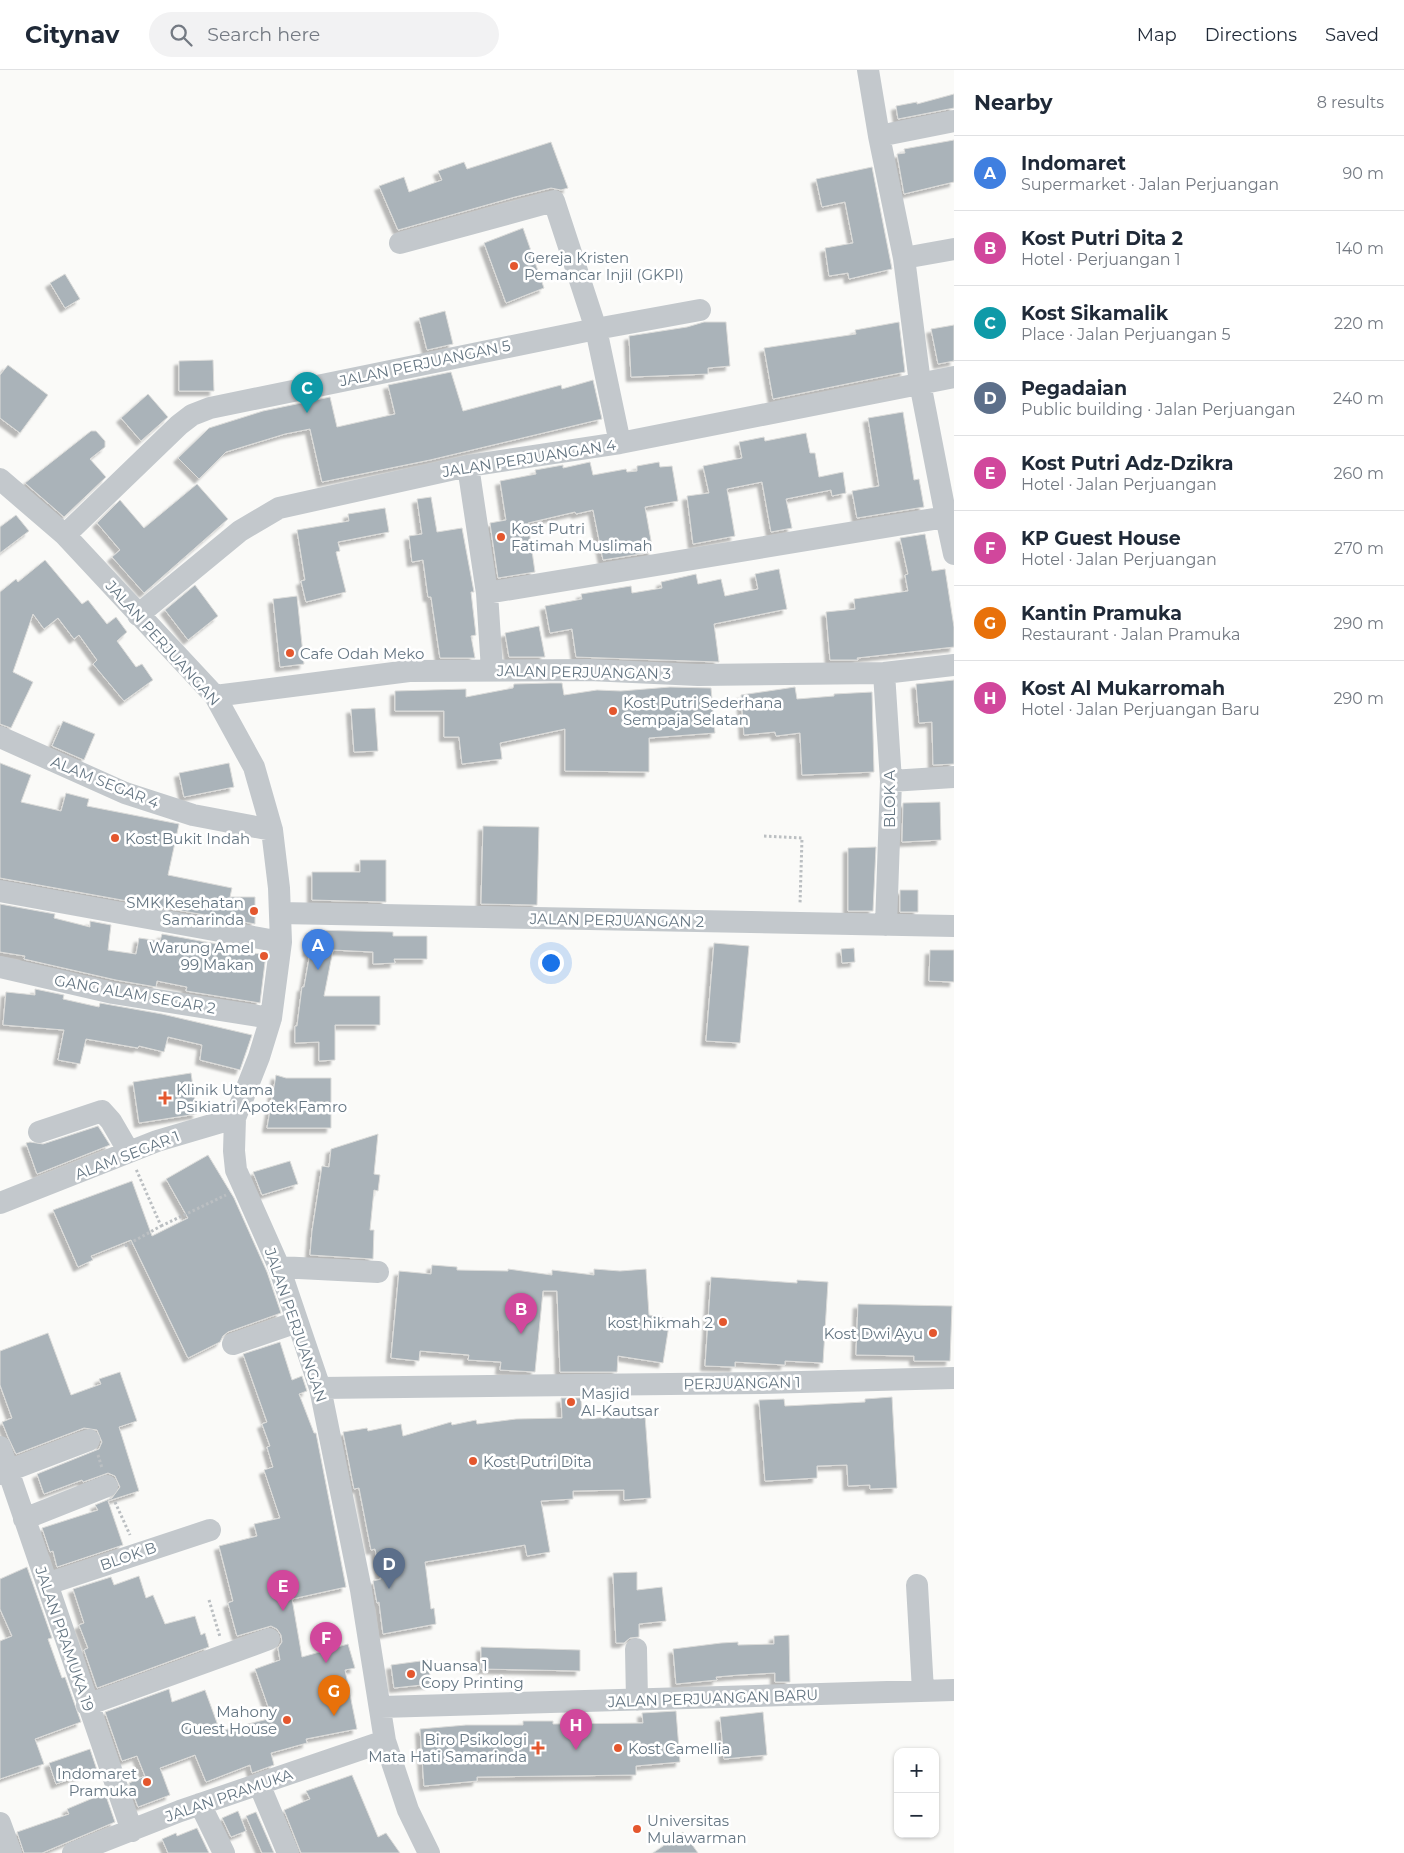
<!DOCTYPE html>
<html lang="en">
<head>
<meta charset="utf-8">
<style>
	body { margin:0; font-family:Montserrat,sans-serif; background:#f2f2f3; color:#1f2937 }
	.controls { position:absolute; right:15px; bottom:15px; display:grid; overflow:hidden; border-radius:10px; box-shadow:0 1px 4px #0004 }
	.controls button { width:45px; height:45px; display:grid; place-items:center; padding:0; border:0; border-bottom:1px solid #e0e1e3; background:#fff; color:#1f2937; font:25px sans-serif }
	.you { position:absolute; left:550px; top:892px; width:18px; height:18px; margin:-12px; border:4px solid #fff; border-radius:50%; background:#1a73e8; box-shadow:0 0 0 8px #1a73e833 }
	.badge { display:grid; place-items:center; width:32px; height:32px; border-radius:50%; background:#e4572e; color:#fff; font-size:16px; font-weight:700 }
	.pin { position:absolute; translate:-50% -41px; filter:drop-shadow(0 1px 2px #0008) }
	.pin::after { content:''; position:absolute; top:26px; width:18px; height:15px; background:inherit; clip-path:polygon(0 0,100% 0,50% 100%) }
	.list { margin:0; padding:0; list-style:none }
	h2 { display:flex; justify-content:space-between; align-items:center; height:65px; margin:0; padding:0 20px; font-size:21px }
	h2 small { font-size:16px; font-weight:400; color:#747a83 }
	.list li { display:grid; grid-template-columns:32px 1fr auto; gap:15px; align-items:center; box-sizing:border-box; height:75px; padding:0 20px; border-top:1px solid #e0e1e3 }
	.list b { display:block; font-size:19px; white-space:nowrap }
	.list p { margin:0; font-size:16px; white-space:nowrap; color:#747a83 }
	.list em { font-size:16px; font-style:normal; color:#747a83 }
	.icon { flex:none; width:28px; height:28px; fill:none; stroke:currentColor; stroke-width:2; stroke-linecap:round; stroke-linejoin:round }
	.map { position:relative; flex:none; width:954px; height:1783px; overflow:hidden }
	header { display:flex; align-items:center; gap:30px; box-sizing:border-box; height:70px; padding:0 25px; background:#fff; border-bottom:1px solid #e0e1e3 }
	header strong { font-size:24px }
	nav { display:flex; gap:28px; margin-inline-start:auto; font-size:18px }
	.search { width:350px; height:45px; background:#f2f2f3; display:flex; align-items:center; gap:12px; box-sizing:border-box; padding:0 18px; border-radius:28px; color:#747a83; font-size:19px }
	main { display:flex }
	aside { flex:1; background:#fff }
	.map>svg:first-child { display:block }
</style>
</head>
<body>
<header>
<strong>Citynav</strong>
<div class="search"><svg class="icon" aria-label="search" viewBox="0 0 24 24"><circle cx="10" cy="10" r="6"/><path d="M15 15l6 6"/></svg>Search here</div>
<nav><a>Map</a><a>Directions</a><a>Saved</a></nav>
</header>
<main>
<div class="map">
<svg width="954" height="1783" viewBox="0 0 954 1783">
	<defs>
		<filter id="shadow"><feDropShadow dx="-4.5" dy="4.5" stdDeviation="1" flood-color="#0004"/></filter>
	</defs>
	<rect width="100%" height="100%" fill="#fafaf8"/>
	<!-- building -->
	<path fill="#aab3b9" stroke="#dcdcda" filter="url(#shadow)" d="M954,24v14l-56,11 -2,-13 21,-4v2z
		M954,70v42l-50,12 -7,-40 8,-1 -1,-4z
		M551,72l17,46 -7,2 -10,-2 -36,9 -117,33 -19,-44 25,-9 5,15 33,-12 -4,-9 26,-9 3,7z
		M872,97l20,102 -43,10 -1,-6 -19,3 -4,-28 28,-5 -8,-41 -23,5 -6,-28z
		M523,158l21,60 -38,15 -22,-60z
		M65,204l15,25 -15,9 -15,-25z
		M445,241l8,33 -26,6 -8,-32z
		M704,252h22l4,44 -22,2v6l-77,3 -2,-41 58,-9z
		M899,252l6,50 -132,27 -9,-51 92,-14 -1,-4z
		M954,255v36l-16,3 -7,-35z
		M213,290l1,31h-35v-30z
		M8,295l40,30 -28,38 -20,-15v-43z
		M451,302l12,39 98,-26 1,4 31,-9 9,39 -172,41 -108,22 -12,-53 -25,5 -59,18 -27,27 -21,-21 31,-30 54,-17 67,-14 7,30 58,-13 -7,-29z
		M148,324l20,23 -27,24 -20,-23z
		M903,342l11,68 5,-1 5,28 -67,11 -5,-27 27,-5 -11,-68z
		M91,361h5l9,10v6l-15,12 16,18 -42,40 -39,-34z
		M806,363l4,20h5l4,24 24,-5 3,21 -14,3 -1,-6 -45,9 6,29 -21,4 -9,-50 -35,7 8,47 -42,8 -6,-48 22,-3 -6,-27 39,-8 -3,-16 25,-5 1,4z
		M590,392l3,13 33,-6 1,3 10,-1v-5l22,-4 1,5 12,-1 6,35 -33,6 8,45 -50,8 -10,-50 -17,4 -1,-2 -47,11 7,49 -37,6 -8,-55 16,-3 -6,-39 36,-7 -1,-4 28,-5v3z
		M197,414l31,35 -84,74 -32,-36 8,-7 -23,-27 23,-23 24,28z
		M431,427l6,35 25,-4 12,64h-3l5,43 -5,1 4,22h-35l-9,-61h-3l-5,-37 -11,2 -3,-26 13,-2 -5,-35z
		M385,438l4,24 -51,10 2,9 -4,1 10,40 -40,10 -5,-21 4,-1 -8,-50 52,-9 -1,-7z
		M16,445l13,16 -29,22v-26z
		M925,464l7,37 13,-2 9,58v20l-97,11 1,2h-28l-4,-48 29,-3 -1,-10 54,-8 -3,-16 3,-1 -8,-36z
		M45,490l37,44 6,-4 19,24 9,-7 11,15 -10,9 19,26 6,-3 11,16 -29,21 -31,-37 4,-4 -18,-25 -5,4 -16,-21 -14,11 -11,-15 -20,58 20,10 -22,46 -11,-4v-132l16,-13 2,3z
		M779,499l8,40 -73,15 5,38 -143,-5 -4,-28 -22,4 -5,-27 37,-7 -1,-5 50,-8 1,7 30,-5 -1,-6 35,-8 2,10 23,-5 4,17 33,-7 -3,-15z
		M195,515l23,31 -30,24 -23,-30z
		M297,526l7,68 -24,3 -7,-68z
		M539,556l6,31h-36l-4,-24z
		M954,610v84l-21,1 -1,-43 -13,1 -3,-39z
		M550,613h12l2,12 33,-5 24,1 49,-4 41,1 4,45 -66,5v34l-84,-1v-42l-65,14 2,16 -40,5 -3,-27h-15v-26h-49v-20l71,-2v8l47,-9 1,-4z
		M795,617l2,12 37,-3v-2l38,-2 2,80 -72,3 -2,-42 -24,3 -1,-4 -31,3 -3,-40z
		M375,638l3,43 -24,1 -3,-43z
		M63,651l32,13 -11,26 -32,-14z
		M0,693l31,12 -10,27 40,9 5,-18 23,6 -2,7 92,18 -11,51 64,13 -2,9h25v27l-255,-46z
		M229,693l5,24 -50,10 -5,-24z
		M940,732l1,38 -39,2 1,-39z
		M483,756l56,1 -2,78 -56,-1z
		M876,777l-3,64h-25v-63z
		M360,790h26v42l-74,-2v-28h48z
		M900,820h18v22h-18z
		M0,834l55,10 -1,4 36,9v-6l21,4 -3,25 28,4 3,-16 21,3 2,-7 55,10 -1,7 50,3 -6,49 -74,-12 1,-4 -30,-6 -1,6 -40,-7 -92,-21 1,-3 -25,-4z
		M311,860l82,2v4h34v23h-33l1,4 -22,1v-12l-40,-2 -9,46h56v29h-45v35l-16,1v-19l-24,1v-17h2l5,-39h2l6,-34 -3,-1z
		M714,873l35,3 -9,97 -34,-2z
		M854,878l1,14 -13,1 -1,-14z
		M930,880h24v32l-25,-1z
		M35,919l29,6 -1,4 36,8 1,-4 62,11 90,21 -12,35 -40,-10 2,-15 -34,-8 -4,15 -25,-6 -1,2 -52,-9 -6,25 -22,-4 6,-30 -61,-5 3,-33 29,3z
		M191,1003l6,41 -58,9 -6,-41z
		M276,1005l10,3h45v50h-64z
		M98,1056l12,19 -73,29 -11,-31 4,-1 13,2z
		M378,1064l-4,40 6,1 -2,16 -4,-1 -4,40h4l-1,29 -63,-4 2,-24 10,-65 7,1 2,-18z
		M208,1085l26,43 33,74 14,41 -53,19 -5,4 -3,6 -32,16 -57,-118 -40,16 2,4 -15,7 -25,-57 79,-29 20,55 36,-18 -22,-39z
		M290,1091l8,23 -36,11 -9,-23z
		M432,1195l25,2v3l51,1v-2l44,6v-5l42,5v-6l26,2 26,-2 3,46 21,4 -7,44 -45,-7 -1,16h-57l-3,-81h-14l-8,81 -35,-2 1,-8 -33,-2 1,-5 -49,-4 -1,10 -28,-3 8,-87 32,3z
		M711,1207l86,6v-3l31,2 -5,81 -38,-2v4l-50,-3v5l-30,-1z
		M858,1234l94,2 -2,55h-36v-5l-58,-1z
		M48,1263l23,62 30,-11 -2,-5 21,-7 17,49 -18,6 20,64 -31,10 15,44 -66,22 -4,-16 -3,1 -8,-24 56,-18 -3,-5 17,-7 8,-11 -5,-11 -7,-3 -25,9 -1,-2 -38,14 -7,-20 62,-25 3,-7 -5,-12 -13,-2 -68,26 -8,-17 -6,-15 10,-4 -12,-33v-34z
		M280,1272l12,38 10,-4 5,15 -8,3 15,39h2l30,154 -54,12 10,58 46,-13 7,24 -10,2 12,59 -51,10 1,4 -36,10 3,12 -22,8 -2,-8 -44,17 -11,-27 -35,13 10,27 -32,12 -9,-24 16,-7 -8,-20 -15,5 -17,-49 64,-23 3,13 33,-12 15,41 52,-13 -17,-49 25,-9 -2,-12 4,-6 -1,-7 -4,-6 -6,-3 -34,10 -9,-33 5,-2 -14,-55 38,-10 -3,-12 26,-6 -16,-48 9,-3 -6,-20 3,-1 -8,-22 5,-2 -24,-68z
		M892,1327l5,91 -27,1v-4l-22,1 -1,-21 -30,1v12l-52,3 -6,-81 25,-1 1,7 80,-4v-3z
		M561,1328h20l1,21 63,-4 6,83 -27,2v-10l-51,1v8l-32,2 9,51 -23,4 -2,-11 -100,17 6,47 3,-1 2,16 -53,10 -4,-32 -2,1 -4,-22 8,-2 -6,-30 -4,1 -12,-62 -5,1 -11,-57 24,-4 1,3 33,-7 2,12 48,-14 1,3 24,-5 1,4 39,-5 46,-1z
		M27,1497l25,71 -4,1 14,39 3,-1 16,45 -46,17 9,25 -44,15v-138l12,-5 -12,-27v-30z
		M637,1502v18l25,-3 4,34 -27,3v13l-9,1 -6,5h-8l-3,-70z
		M139,1506l7,22 7,-3 12,29 30,-8 6,19 4,-2 4,14 -112,41 -13,-38 4,-2 -9,-23 5,-2 -11,-34 38,-12 3,8z
		M789,1565l1,47h-15v-9l-36,2 -23,2 1,3 -41,4 -3,-35 48,-6 17,-1v3l36,-1v-8z
		M481,1577l99,3v21l-99,-2z
		M428,1590l3,24 -37,4 -3,-23z
		M676,1641l4,51 -44,4v9l-159,2v4l-53,5 -4,-57 46,-4h57v-4h30v3l90,-1 -1,-10z
		M763,1642l4,43 -43,4 -4,-42z
		M90,1679l7,21 -41,14 -7,-21z
		M352,1705l26,62 8,-4 14,20h-99l-17,-43 26,-11 -4,-8z
		M105,1723l10,29 -73,31h-18l-7,-21 52,-18 -2,-5z
		M238,1741l8,20 -15,6 -9,-19z
		M256,1742l18,41h-12l-16,-37z
		M197,1758l12,25h-41l-6,-14 14,-6 1,3z
		M683,1762l15,21h-45z"/>
	<g fill="none" stroke-linecap="round" stroke-linejoin="round">
		<!-- path -->
		<path stroke="#bbbfc2" stroke-width="3" stroke-dasharray="2.5 2.5" stroke-linecap="butt" d="M764,766l38,2 -2,66
			M161,1156l65,-31
			M125,1176l36,-20 -25,-57
			M98,1385l4,13
			M115,1432l15,33
			M209,1530l11,37"/>
		<!-- minor -->
		<path stroke="#c3c8cc" stroke-width="22" d="M868,0l11,66 25,122 16,125 26,134 8,-2
			M879,66l75,-15
			M400,173l154,-42 42,128 24,114
			M904,188l50,-9
			M468,396l19,127 5,77
			M0,409l65,56 150,161 39,71 18,63 7,58 2,54 -10,76 -12,39 -24,61 -1,33 2,19 43,97 41,121 41,202 24,151 23,69 21,43
			M65,465l114,-110 13,-10 18,-7 386,-79 104,-19
			M487,523l459,-76 8,37
			M138,545l102,-84 39,-23 189,-42 152,-23 334,-66
			M884,603l7,108 -5,144
			M215,626l194,-25 180,-1 109,5 186,-2 70,-8
			M0,667l125,56 68,22 79,15
			M891,711l63,-4
			M0,821l281,51
			M280,843l674,13
			M0,897l113,26 158,25
			M39,1062l63,-21 9,10 18,31
			M0,1133l157,-62 78,-23
			M279,1197l99,5
			M233,1274l64,-22
			M320,1318l442,-5 192,-5
			M0,1377l132,384
			M0,1404l89,-34
			M24,1449l83,-33
			M47,1514l163,-54
			M917,1515l6,106
			M636,1579l1,51
			M87,1635l182,-66
			M381,1637l573,-17
			M259,1714l29,69
			M200,1734l24,49
			M0,1753l11,30
			M73,1783l107,-42 205,-70"/>
	</g>
	<!-- markers -->
	<g fill="#e4572e" stroke="#fff" stroke-width="2">
		<circle cx="514" cy="196" r="5"/>
		<circle cx="501" cy="467" r="5"/>
		<circle cx="290" cy="583" r="5"/>
		<circle cx="613" cy="641" r="5"/>
		<circle cx="115" cy="768" r="5"/>
		<circle cx="254" cy="841" r="5"/>
		<circle cx="264" cy="886" r="5"/>
		<path d="M162.5 1020.5h5v5h5v5h-5v5h-5v-5h-5v-5h5z"/>
		<circle cx="723" cy="1252" r="5"/>
		<circle cx="933" cy="1263" r="5"/>
		<circle cx="571" cy="1332" r="5"/>
		<circle cx="473" cy="1391" r="5"/>
		<circle cx="411" cy="1604" r="5"/>
		<circle cx="287" cy="1650" r="5"/>
		<path d="M535.5 1670.5h5v5h5v5h-5v5h-5v-5h-5v-5h5z"/>
		<circle cx="618" cy="1678" r="5"/>
		<circle cx="147" cy="1712" r="5"/>
		<circle cx="637" cy="1759" r="5"/>
	</g>
	<g text-anchor="middle" dominant-baseline="central" stroke-width="5" stroke-linejoin="round" paint-order="stroke">
		<!-- poi labels -->
		<g font-size="15" fill="#657683" stroke="#fff" text-anchor="start">
			<text x="524" y="187">Gereja Kristen<tspan x="524" dy="17">Pemancar Injil (GKPI)</tspan></text>
			<text x="511" y="458">Kost Putri<tspan x="511" dy="17">Fatimah Muslimah</tspan></text>
			<text x="300" y="583">Cafe Odah Meko</text>
			<text x="623" y="632">Kost Putri Sederhana<tspan x="623" dy="17">Sempaja Selatan</tspan></text>
			<text x="125" y="768">Kost Bukit Indah</text>
			<text x="244" y="832" text-anchor="end">SMK Kesehatan<tspan x="244" dy="17">Samarinda</tspan></text>
			<text x="254" y="877" text-anchor="end">Warung Amel<tspan x="254" dy="17">99 Makan</tspan></text>
			<text x="176" y="1019">Klinik Utama<tspan x="176" dy="17">Psikiatri Apotek Famro</tspan></text>
			<text x="713" y="1252" text-anchor="end">kost hikmah 2</text>
			<text x="923" y="1263" text-anchor="end">Kost Dwi Ayu</text>
			<text x="581" y="1323">Masjid<tspan x="581" dy="17">Al-Kautsar</tspan></text>
			<text x="483" y="1391">Kost Putri Dita</text>
			<text x="421" y="1595">Nuansa 1<tspan x="421" dy="17">Copy Printing</tspan></text>
			<text x="277" y="1641" text-anchor="end">Mahony<tspan x="277" dy="17">Guest House</tspan></text>
			<text x="527" y="1669" text-anchor="end">Biro Psikologi<tspan x="527" dy="17">Mata Hati Samarinda</tspan></text>
			<text x="628" y="1678">Kost Camellia</text>
			<text x="137" y="1703" text-anchor="end">Indomaret<tspan x="137" dy="17">Pramuka</tspan></text>
			<text x="647" y="1750">Universitas<tspan x="647" dy="17">Mulawarman</tspan></text>
		</g>
		<!-- street labels -->
		<g font-size="15" fill="#657683" stroke="#fff">
			<text transform="translate(425 293) rotate(-12)">JALAN PERJUANGAN 5</text>
			<text transform="translate(529 388) rotate(-9)">JALAN PERJUANGAN 4</text>
			<text transform="translate(163 573) rotate(48)">JALAN PERJUANGAN</text>
			<text transform="translate(584 602) rotate(1)">JALAN PERJUANGAN 3</text>
			<text transform="translate(105 712) rotate(22)">ALAM SEGAR 4</text>
			<text transform="translate(889 729) rotate(-90)">BLOK A</text>
			<text transform="translate(617 850) rotate(1)">JALAN PERJUANGAN 2</text>
			<text transform="translate(135 924) rotate(10)">GANG ALAM SEGAR 2</text>
			<text transform="translate(127 1085) rotate(-21)">ALAM SEGAR 1</text>
			<text transform="translate(296 1255) rotate(71)">JALAN PERJUANGAN</text>
			<text transform="translate(742 1313) rotate(-1)">PERJUANGAN 1</text>
			<text transform="translate(128 1486) rotate(-19)">BLOK B</text>
			<text transform="translate(65 1569) rotate(71)">JALAN PRAMUKA 19</text>
			<text transform="translate(713 1628) rotate(-2)">JALAN PERJUANGAN BARU</text>
			<text transform="translate(229 1725) rotate(-19)">JALAN PRAMUKA</text>
		</g>
	</g>
</svg>
<div class="controls">
<button>+</button>
<button>−</button>
</div>
<div class="you"></div>
<div class="pin badge" style="left:318px;top:900px;background:#3f7fe0">A</div>
<div class="pin badge" style="left:521px;top:1264px;background:#d1479c">B</div>
<div class="pin badge" style="left:307px;top:343px;background:#0f9aa8">C</div>
<div class="pin badge" style="left:389px;top:1519px;background:#5c6f8a">D</div>
<div class="pin badge" style="left:283px;top:1541px;background:#d1479c">E</div>
<div class="pin badge" style="left:326px;top:1593px;background:#d1479c">F</div>
<div class="pin badge" style="left:334px;top:1646px;background:#e8710a">G</div>
<div class="pin badge" style="left:576px;top:1680px;background:#d1479c">H</div>
</div>
<aside>
<h2>Nearby<small>8 results</small></h2>
<ul class="list">
<li><span class="badge" style="background:#3f7fe0">A</span><div><b>Indomaret</b><p>Supermarket · Jalan Perjuangan</p></div><em>90 m</em></li>
<li><span class="badge" style="background:#d1479c">B</span><div><b>Kost Putri Dita 2</b><p>Hotel · Perjuangan 1</p></div><em>140 m</em></li>
<li><span class="badge" style="background:#0f9aa8">C</span><div><b>Kost Sikamalik</b><p>Place · Jalan Perjuangan 5</p></div><em>220 m</em></li>
<li><span class="badge" style="background:#5c6f8a">D</span><div><b>Pegadaian</b><p>Public building · Jalan Perjuangan</p></div><em>240 m</em></li>
<li><span class="badge" style="background:#d1479c">E</span><div><b>Kost Putri Adz-Dzikra</b><p>Hotel · Jalan Perjuangan</p></div><em>260 m</em></li>
<li><span class="badge" style="background:#d1479c">F</span><div><b>KP Guest House</b><p>Hotel · Jalan Perjuangan</p></div><em>270 m</em></li>
<li><span class="badge" style="background:#e8710a">G</span><div><b>Kantin Pramuka</b><p>Restaurant · Jalan Pramuka</p></div><em>290 m</em></li>
<li><span class="badge" style="background:#d1479c">H</span><div><b>Kost Al Mukarromah</b><p>Hotel · Jalan Perjuangan Baru</p></div><em>290 m</em></li>
</ul>
</aside>
</main>
</body>
</html>
